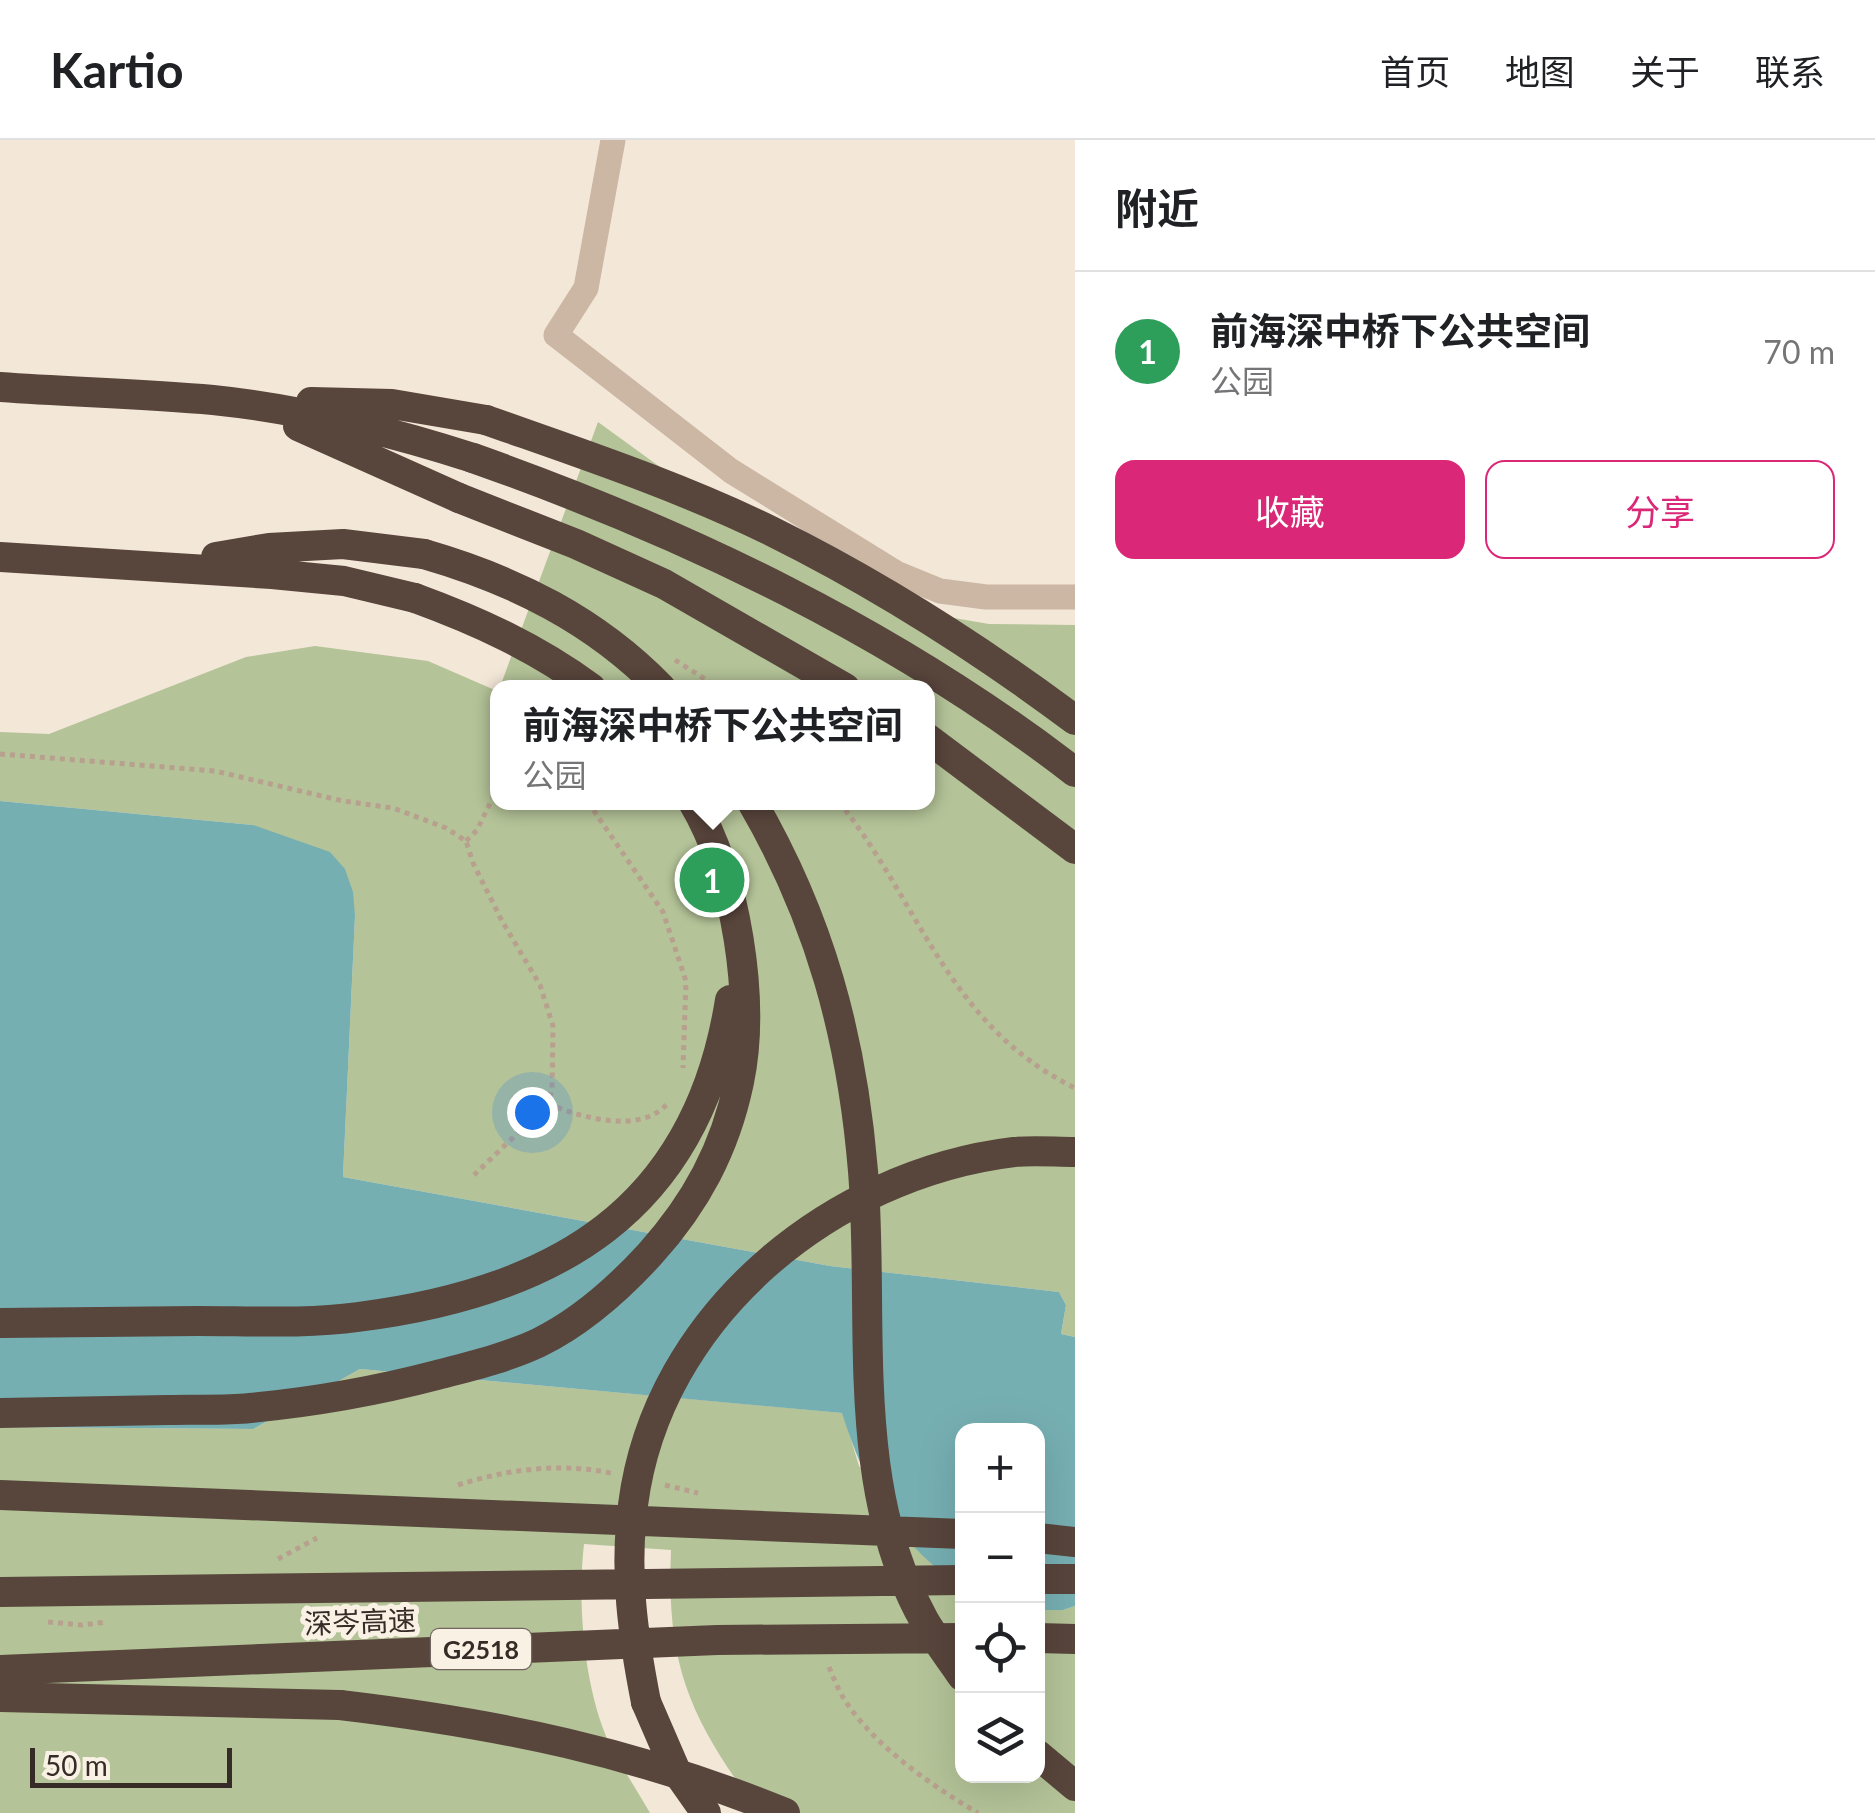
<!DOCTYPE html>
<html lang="zh">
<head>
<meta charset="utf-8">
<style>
	body { margin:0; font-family:Lato,"Noto Sans SC",sans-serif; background:#f6f6f6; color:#202124 }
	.controls { position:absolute; right:30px; bottom:30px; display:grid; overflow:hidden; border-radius:20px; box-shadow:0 10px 40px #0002 }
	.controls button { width:90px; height:90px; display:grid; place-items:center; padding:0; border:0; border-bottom:2px solid #e0e0e0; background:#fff; color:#202124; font:50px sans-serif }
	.scale { position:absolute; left:30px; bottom:25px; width:202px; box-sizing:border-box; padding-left:10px; border:5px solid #362b26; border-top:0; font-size:28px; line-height:35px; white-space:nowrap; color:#362b26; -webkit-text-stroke:8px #faf1e5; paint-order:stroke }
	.you { position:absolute; left:532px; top:972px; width:35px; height:35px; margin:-25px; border:8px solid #fff; border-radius:50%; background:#1a73e8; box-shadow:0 0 0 15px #1a73e833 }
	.badge { display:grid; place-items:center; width:65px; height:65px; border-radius:50%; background:#db2777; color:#fff; font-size:32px; font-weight:700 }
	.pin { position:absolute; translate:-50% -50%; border:5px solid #fff; box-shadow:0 2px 10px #0006 }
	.popup { position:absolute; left:490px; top:540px; width:445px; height:130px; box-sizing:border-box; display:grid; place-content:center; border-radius:20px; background:#fff; filter:drop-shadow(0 2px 8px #0005); font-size:32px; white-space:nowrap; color:#757577 }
	.popup b { font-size:38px; color:#202124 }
	.popup::after { content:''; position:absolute; left:50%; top:100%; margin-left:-20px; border:20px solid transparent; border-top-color:#fff }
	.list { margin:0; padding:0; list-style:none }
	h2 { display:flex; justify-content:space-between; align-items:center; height:130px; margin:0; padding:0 40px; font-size:42px }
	h2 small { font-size:32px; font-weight:400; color:#757577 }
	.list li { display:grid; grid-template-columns:65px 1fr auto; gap:30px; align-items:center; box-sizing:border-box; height:160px; padding:0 40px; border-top:2px solid #e0e0e0 }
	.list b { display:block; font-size:38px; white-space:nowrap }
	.list p { margin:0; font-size:32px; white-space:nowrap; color:#757577 }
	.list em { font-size:32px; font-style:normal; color:#757577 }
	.actions { display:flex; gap:20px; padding:30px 40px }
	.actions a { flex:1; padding:22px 0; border:2px solid #db2777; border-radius:20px; text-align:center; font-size:35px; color:#db2777 }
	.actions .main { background:#db2777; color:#fff }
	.icon { flex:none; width:55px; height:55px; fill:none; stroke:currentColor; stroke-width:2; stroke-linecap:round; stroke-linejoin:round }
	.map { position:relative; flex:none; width:1075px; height:1673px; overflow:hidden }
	header { display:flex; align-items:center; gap:60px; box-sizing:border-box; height:140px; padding:0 50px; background:#fff; border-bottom:2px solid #e0e0e0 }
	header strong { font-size:48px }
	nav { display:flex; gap:55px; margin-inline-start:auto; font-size:35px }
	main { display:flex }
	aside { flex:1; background:#fff }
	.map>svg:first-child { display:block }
</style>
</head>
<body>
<header>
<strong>Kartio</strong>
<nav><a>首页</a><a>地图</a><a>关于</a><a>联系</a></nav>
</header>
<main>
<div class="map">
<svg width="1075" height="1673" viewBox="0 0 1075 1673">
	<rect width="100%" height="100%" fill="#f3e7d8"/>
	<!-- green -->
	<path fill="#b4c398" d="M598,282l153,111 127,72 111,19 86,1v712l-14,-3 5,-29 -7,-13 -229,-26 -487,-89 12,-261 -102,-91 -253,-24v-69l49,2 197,-77 69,-11 113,15 69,30v111h430v-114l-427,-1z
		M360,1229l483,44 16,53 103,122v188h76v-166h25l12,-4v207h-315c-69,-93 -94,-145 -89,-263l-87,-6c-7,59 0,146 26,201 12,23 27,45 40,68h-650v-386l253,2z"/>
	<!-- water -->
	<path fill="#76afb2" d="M0,661l253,24 77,27 15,17 8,23 2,24 -12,261 487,89 229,26 7,13 -5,29 14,3v269l-12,4h-25v-180h-76v158c-67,-48 -95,-97 -120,-175l-482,-44 -107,60 -253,-2z"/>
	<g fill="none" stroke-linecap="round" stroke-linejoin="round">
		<!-- path -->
		<path stroke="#b8a08e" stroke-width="5" stroke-dasharray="5 5" stroke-linecap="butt" d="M675,520l44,28
			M0,614l215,17 128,30 50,7 53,20 20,13 7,22 29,58 38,64 13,41 -1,64 -4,14 -74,71
			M588,662l75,110 23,69 -3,87
			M839,662c82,102 108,223 236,286
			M466,701l11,-11 20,-41
			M548,964c33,13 91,31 119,0
			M458,1345c49,-16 106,-23 157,-11
			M665,1345l33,8
			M278,1419l39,-21
			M48,1482l34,3 24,-3
			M829,1527c5,12 10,25 17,35 31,46 85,83 132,111"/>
		<!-- minor -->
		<path stroke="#ccb6a4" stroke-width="25" d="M613,0l-27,148 -30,47 175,136 165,102 44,18 46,6h89"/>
		<!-- highway -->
		<path stroke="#58453c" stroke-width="30" d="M0,247c71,5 142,7 213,13 88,9 176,31 260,58
			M311,262l81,2 94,16
			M298,286l161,72
			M0,417l272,17 72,7 71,17
			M216,417l53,-9 74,-4 81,10
			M927,598l148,111
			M0,1183c66,-1 132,-1 198,-2 53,0 108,3 160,-4 198,-25 339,-107 372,-317
			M0,1273c56,-1 111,-2 167,-3 27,-1 56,1 83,-2 63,-6 126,-17 187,-33 34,-9 69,-17 101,-32 43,-21 80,-54 112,-89 46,-51 75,-105 89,-172 17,-82 -3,-208 -46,-280
			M1038,1398l37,4
			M1038,1439h37
			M1038,1498l37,1
			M0,1557l340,8
			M646,1562l29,67 31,44
			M1038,1615l37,31"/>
		<!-- highway-bridge -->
		<path stroke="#58453c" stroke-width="30" d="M486,280c96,34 193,66 285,111 107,53 209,118 304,189
			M473,318c215,76 420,174 602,314
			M459,358l117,46 88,40 181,104
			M424,414c90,26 171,66 237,134
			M415,458c63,23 122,50 176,90
			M752,662c68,117 100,235 111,369 12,148 -15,314 61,449 11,19 26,38 38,56
			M0,1355l962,39
			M0,1452l962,-12
			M0,1530l717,-30 245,-2
			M646,1562c-13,-66 -22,-130 -13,-197 24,-189 198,-331 381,-353 20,-2 41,0 61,0
			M340,1565c160,19 296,47 445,108"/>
	</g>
	<g text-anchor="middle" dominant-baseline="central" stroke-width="10" stroke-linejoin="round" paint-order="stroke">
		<!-- shield labels -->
		<rect fill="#faf1e5" stroke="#71665f" stroke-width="2.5" x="431" y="1489" width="100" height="40" rx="8"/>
		<g font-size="25" font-weight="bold" fill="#362b26">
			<text x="481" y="1509">G2518</text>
		</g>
		<!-- street labels -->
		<g font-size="28" fill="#362b26" stroke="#faf1e5">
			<text transform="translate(360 1481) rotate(-2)">深岑高速</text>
		</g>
	</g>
</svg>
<div class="controls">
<button>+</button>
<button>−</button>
<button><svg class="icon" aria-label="locate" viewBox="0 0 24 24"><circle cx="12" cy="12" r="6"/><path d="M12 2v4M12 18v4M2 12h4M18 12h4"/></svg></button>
<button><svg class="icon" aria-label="layers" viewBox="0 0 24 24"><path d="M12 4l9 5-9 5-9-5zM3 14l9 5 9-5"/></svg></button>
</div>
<div class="scale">50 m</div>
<div class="you"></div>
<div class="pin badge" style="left:712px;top:740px;background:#2e9e5b">1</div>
<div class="popup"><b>前海深中桥下公共空间</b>公园</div>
</div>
<aside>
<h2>附近<small></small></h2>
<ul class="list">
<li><span class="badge" style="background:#2e9e5b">1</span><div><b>前海深中桥下公共空间</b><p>公园</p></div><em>70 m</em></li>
</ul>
<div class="actions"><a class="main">收藏</a><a>分享</a></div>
</aside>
</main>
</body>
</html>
